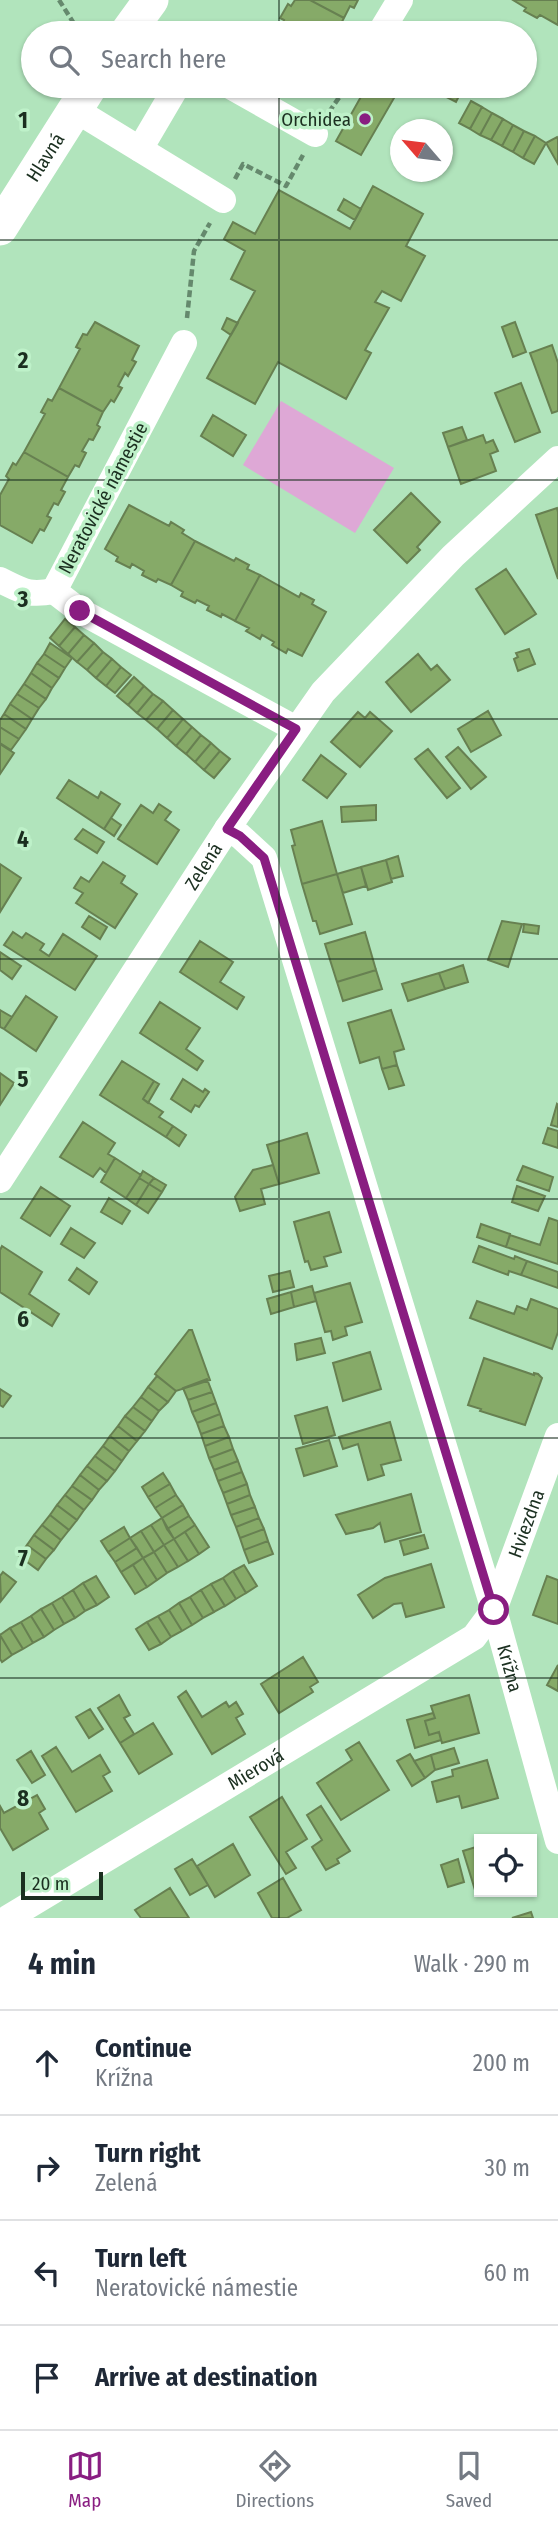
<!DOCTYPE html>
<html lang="en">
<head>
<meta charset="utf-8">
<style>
	body { margin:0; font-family:"Fira Sans Condensed",sans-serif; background:#f2f2f3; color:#1f2937 }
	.controls { position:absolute; right:21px; bottom:21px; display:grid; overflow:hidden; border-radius:0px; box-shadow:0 2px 5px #0004 }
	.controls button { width:63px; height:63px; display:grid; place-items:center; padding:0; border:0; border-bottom:2px solid #e0e1e3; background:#fff; color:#1f2937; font:35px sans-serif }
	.compass { position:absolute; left:390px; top:119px; width:63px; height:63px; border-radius:50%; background:#fff; box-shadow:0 2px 5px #0004; rotate:298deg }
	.scale { position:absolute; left:21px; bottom:18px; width:82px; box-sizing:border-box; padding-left:7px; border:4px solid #1b2f20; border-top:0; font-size:19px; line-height:24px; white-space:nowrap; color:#1b2f20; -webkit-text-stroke:5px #bef1c9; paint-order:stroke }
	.stop { position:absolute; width:21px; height:21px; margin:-16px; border:5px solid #891d81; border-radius:50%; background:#fff }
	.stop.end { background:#891d81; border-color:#fff; box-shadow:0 2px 7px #0008 }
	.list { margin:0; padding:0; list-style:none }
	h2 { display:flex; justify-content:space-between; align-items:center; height:91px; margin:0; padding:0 28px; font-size:30px }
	h2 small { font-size:23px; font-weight:400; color:#747a83 }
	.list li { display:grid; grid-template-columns:46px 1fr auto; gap:21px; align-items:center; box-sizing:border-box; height:105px; padding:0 28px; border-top:2px solid #e0e1e3 }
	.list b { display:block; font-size:26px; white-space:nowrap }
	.list p { margin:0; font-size:23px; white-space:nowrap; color:#747a83 }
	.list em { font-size:23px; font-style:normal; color:#747a83 }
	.icon { flex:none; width:38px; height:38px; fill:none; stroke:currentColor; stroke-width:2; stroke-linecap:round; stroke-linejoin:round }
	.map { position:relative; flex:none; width:558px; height:1918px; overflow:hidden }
	.search { position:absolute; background:#fff; box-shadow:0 2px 5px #0004; left:21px; right:21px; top:21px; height:77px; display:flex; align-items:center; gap:18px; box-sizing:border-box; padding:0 24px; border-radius:38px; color:#747a83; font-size:26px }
	.sheet { height:511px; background:#fff }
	nav { display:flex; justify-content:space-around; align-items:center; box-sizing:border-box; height:98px; border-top:2px solid #e0e1e3; background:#fff; font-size:19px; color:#747a83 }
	nav a { display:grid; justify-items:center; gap:4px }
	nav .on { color:#891d81 }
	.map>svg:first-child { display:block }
</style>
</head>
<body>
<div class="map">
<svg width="558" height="1918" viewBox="0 0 558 1918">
	<rect width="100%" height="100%" fill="#b1e4bc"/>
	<!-- green -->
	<path fill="#dea8d6" d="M281,401l113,67 -39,65 -112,-68z"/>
	<!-- building -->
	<path fill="#86aa68" stroke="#678051" stroke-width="2" d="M295,0h15l34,18 -7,13 3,2h-63l7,-13 -4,-2 8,-14 3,2z
		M310,0h48l-4,8 -4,-2 -6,12z
		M513,0h45v25l-18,-10 -3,3 -13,-7 2,-3z
		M367,86h5l22,12 -33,57 -25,-14z
		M425,86h39l-8,16z
		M471,101l11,6 -12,22 -11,-6z
		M482,107l10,6 -12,22 -10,-6z
		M492,113l11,6 -12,21 -11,-5z
		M503,119l10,6 -11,21 -11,-6z
		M513,125l11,6 -11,21 -11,-6z
		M524,131l11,5 -12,22 -10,-6z
		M535,136l11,7 -12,21 -11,-6z
		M557,137l1,2v25l-12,-21z
		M373,186l50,28 -17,32 19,10 -24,45 -19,-10 -7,11 14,6 -24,42 6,3 -25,46 -68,-37 -23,42 -48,-26 48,-87 -24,-12 14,-28 -21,-12 9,-17 22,12 24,-44 71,39z
		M344,199l17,10 -6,11 -17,-10z
		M227,318l11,5 -7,12 -9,-6z
		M95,322l44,24 -7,14 4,2 -8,14 -3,-3 -7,13 4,2 -8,14 -3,-2 -8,12 -44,-24 21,-39 -4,-2 7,-13 4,1z
		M515,322l11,30 -13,5 -11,-30z
		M552,345l6,18v48l-6,2 -22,-60z
		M521,383l19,49 -25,10 -20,-49z
		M59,388l44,24 -6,13 3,2 -7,13 -4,-1 -7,12 4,2 -7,14 -4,-2 -7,12 -44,-25 21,-38 -4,-2 7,-13 4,2z
		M213,415l33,20 -13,21 -32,-20z
		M462,427l5,13 -19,7 -5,-14z
		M483,435l3,8 7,-3 5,11 -8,3 6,17 -35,13 -13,-37z
		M24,452l44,25 -7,13 4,2 -7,13 -4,-2 -7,13 4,2 -7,13 -4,-2 -8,14 -32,-18v-30l9,-16 -3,-3 7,-13 3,2z
		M411,493l29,29 -23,25 3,3 -13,13 -33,-33z
		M129,505l40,21 2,-4 13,8 -2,3 13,8 -24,44 -13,-6 -2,3 -14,-7 2,-4 -12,-7 -2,4 -14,-7 2,-4 -13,-8z
		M557,508l1,4v67l-22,-64z
		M195,541l39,20 2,-3 13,7 -2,4 13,6 -25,46 -13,-7 -1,3 -14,-7 2,-4 -12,-6 -2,3 -14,-7 2,-4 -12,-7z
		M506,569l30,45 -31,20 -29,-45z
		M260,575l39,22 2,-4 13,7 -2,4 14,8 -24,44 -14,-7 -2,4 -14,-8 2,-3 -12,-7 -2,4 -14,-8 3,-3 -14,-7z
		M65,619l10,8 -16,19 -9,-8z
		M75,627l9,8 -16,19 -9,-8z
		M84,635l10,8 -17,19 -9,-8z
		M50,643l22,15 -7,10 -21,-14z
		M94,643l9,9 -16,18 -10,-8z
		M529,649l6,15 -17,7 -4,-12 4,-2 -2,-4z
		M103,652l9,7 -16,19 -9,-8z
		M44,654l21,14 -6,10 -22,-15z
		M418,654l13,16 6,-5 13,15 -39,32 -25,-30z
		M112,659l9,8 -15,19 -10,-8z
		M37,663l22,15 -7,10 -21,-15z
		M121,667l10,8 -16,18 -9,-7z
		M31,673l21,15 -6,11 -22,-15z
		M134,677l10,9 -16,19 -11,-9z
		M24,684l22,15 -7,9 -22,-14z
		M144,686l9,8 -16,19 -9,-8z
		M17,694l22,14 -7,11 -22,-15z
		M153,694l10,7 -17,19 -9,-7z
		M163,701l10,9 -16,19 -11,-9z
		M10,704l22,15 -6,10 -22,-15z
		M173,710l10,9 -16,19 -10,-9z
		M488,711l13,24 -30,17 -13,-23z
		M358,712l7,6 5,-6 22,19 -32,36 -29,-25z
		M4,714l22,15 -7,10 -19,-12v-7z
		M183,719l9,8 -16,19 -9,-8z
		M0,727l19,12 -8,11 -11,-7z
		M192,727l9,8 -15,19 -10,-8z
		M201,735l10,8 -16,19 -9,-8z
		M211,743l9,8 -16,19 -9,-8z
		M0,744l14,9 -14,21z
		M458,747l28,30 -15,12 -25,-32z
		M428,749l32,39 -13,10 -32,-39z
		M220,751l10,8 -16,19 -10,-8z
		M321,755l25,19 -19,24 -24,-18z
		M69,780l29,18 3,-6 19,12 -16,25 -47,-31z
		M159,804l12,8 -6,8 14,10 -22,34 -39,-25 23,-34 12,8z
		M376,805v15l-34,2 -1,-15z
		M111,818l10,7 -7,11 -10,-7z
		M322,821l15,53 -35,10 -10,-38 3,-1 -4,-15z
		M83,829l21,13 -7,11 -22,-14z
		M398,856l5,20 -12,3 -5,-19z
		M386,860l6,22 -24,8 -7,-23z
		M103,862l22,14 -4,7 16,11 -22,34 -39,-25 7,-10 -9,-5 7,-11 8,5z
		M0,864l21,14 -21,34z
		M361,867l5,19 -23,7 -6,-19z
		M337,874l15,50 -32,10 -4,-13h-3l-11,-37z
		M89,916l18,11 -7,12 -18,-12z
		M502,921l20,3 -14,43 -20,-7z
		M524,924l15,2 -1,8 -15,-2z
		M13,932l9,6 4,-5 10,6 8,5 -4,6 9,6 14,-22 34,22 -22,34 -71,-45z
		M365,932l11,38 -39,12 -12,-38z
		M200,941l33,21 -13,20 24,15 -7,12 -57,-37z
		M0,952l21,14 -9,13 -12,-9z
		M463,965l5,17 -23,7 -6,-16z
		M376,970l6,19 -39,12 -6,-19z
		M439,973l6,16 -37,12 -6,-17z
		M26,996l31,21 -21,34 -32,-22z
		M160,1002l40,26 -14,21 17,12 -6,9 -57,-37z
		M0,1010l12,7 -8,12 -4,-2z
		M391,1010l13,39 -10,3 3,13 -15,4 -3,-12 -19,6 -12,-40z
		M122,1061l32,20 -11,18 20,13 -4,5 14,9 -7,11 -66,-42z
		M397,1065l7,20 -15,4 -7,-20z
		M0,1073l14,10 -14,22z
		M183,1079l20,13 2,-3 4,3 -10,15 -4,-2 -4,7 -20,-13z
		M154,1081l5,3 -11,19 -5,-4z
		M557,1104l1,1v22l-7,-2z
		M83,1122l32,21 -7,11 7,4 -9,15 -6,-5 -7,9 -33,-20z
		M173,1126l13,9 -7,11 -13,-9z
		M548,1128l10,3v17l-15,-5z
		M307,1133l12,40 -40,11 -12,-39z
		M115,1158l26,17 -15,23 -25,-16z
		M273,1165l6,19 -18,5 4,15 -25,7 -5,-14 18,-27z
		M523,1166l30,11 -4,14 -32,-11z
		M143,1171l11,7 -5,6 -10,-6z
		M139,1178l10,6 -13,21 -10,-7z
		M154,1178l12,7 -4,7 -13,-8z
		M149,1184l13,8 -14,21 -12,-8z
		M517,1186l28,10 -7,15 -26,-9z
		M41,1187l29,19 -20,30 -29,-18z
		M109,1198l21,13 -8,13 -21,-12z
		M329,1212l12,40 -17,5 3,9 -16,4 -3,-9 -3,1 -11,-40z
		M549,1218l9,3v43l-52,-17 4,-12 30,10z
		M481,1224l29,10 -4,13 -29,-10z
		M71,1228l24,15 -11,15 -23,-14z
		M2,1246l40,26 -13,22 30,20 -7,12 -52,-34v-42z
		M479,1246l35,13 1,-3 12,5 -6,14 -12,-4 -1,4 -35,-13z
		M527,1261l31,11v16l-37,-13z
		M77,1268l20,14 -8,12 -20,-14z
		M290,1271l4,16 -21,5 -4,-16z
		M350,1283l12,39 -17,5 2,8 -14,5 -2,-9 -6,1 -11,-39z
		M312,1286l4,15 -22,6 -3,-15z
		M291,1292l3,15 -23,7 -4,-15z
		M531,1299l27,10v23l-6,17 -82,-31 7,-17 37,13 3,-8 10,4z
		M189,1330h3l18,50 -34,11 -21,-17z
		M321,1338l4,15 -28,7 -2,-16z
		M370,1352l11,37 -38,12 -10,-38z
		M484,1358l50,17v-2l4,1 4,4 -17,47 -45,-14 1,-2 -13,-4z
		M157,1376l19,15 -8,11 -20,-15z
		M207,1379l5,13 -24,8 -5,-12z
		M148,1387l20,15 -9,9 -18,-14z
		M0,1389l11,7 -8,11 -3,-2z
		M212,1392l4,11 -24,9 -4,-12z
		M141,1397l18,14 -7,10 -19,-14z
		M216,1403l4,11 -23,9 -5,-11z
		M133,1407l19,14 -7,10 -20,-15z
		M327,1407l8,28 -32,9 -8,-28z
		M220,1414l4,12 -23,8 -4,-11z
		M125,1416l20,15 -8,10 -19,-15z
		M390,1422l11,38 -20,5 3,10 -16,5 -10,-36 -15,5 -4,-12z
		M118,1426l19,15 -8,10 -19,-15z
		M224,1426l5,11 -24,9 -4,-12z
		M110,1436l19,15 -7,10 -19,-15z
		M229,1437l4,12 -24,9 -4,-12z
		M329,1440l8,26 -33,10 -8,-27z
		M103,1446l19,15 -7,10 -20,-15z
		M233,1449l5,12 -24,9 -5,-12z
		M95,1456l20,15 -8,10 -20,-15z
		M238,1461l4,11 -24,9 -4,-11z
		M87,1466l20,15 -8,9 -19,-15z
		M242,1472l5,12 -24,9 -5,-12z
		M163,1473l7,11 -22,13 -6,-10z
		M80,1475l19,15 -7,10 -20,-14z
		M170,1484l6,11 -21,13 -7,-11z
		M247,1484l3,11 -23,9 -4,-11z
		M72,1486l20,14 -8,10 -19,-15z
		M411,1494l10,38 -36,10 -5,-19 -7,5 -27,6 -10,-19z
		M65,1495l19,15 -7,10 -20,-15z
		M176,1495l7,10 -21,13 -7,-10z
		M250,1495l5,12 -24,8 -4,-11z
		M57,1505l20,15 -8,10 -19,-15z
		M183,1505l6,11 -22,13 -5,-11z
		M255,1507l4,11 -23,9 -5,-12z
		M50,1515l19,15 -8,10 -19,-15z
		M189,1516l6,9 -21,14 -7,-10z
		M162,1518l12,21 -10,6 -13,-20z
		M259,1518l5,11 -24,9 -4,-11z
		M42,1525l19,15 -7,10 -20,-15z
		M151,1525l13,20 -10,7 -13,-21z
		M195,1525l14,22 -10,7 -14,-22z
		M124,1527l6,11 -22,14 -7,-11z
		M264,1529l4,12 -24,9 -4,-12z
		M141,1531l13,21 -11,6 -13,-20z
		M185,1532l14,22 -11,7 -14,-22z
		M34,1535l20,15 -8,9 -19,-14z
		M424,1535l4,13 -24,7 -4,-14z
		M130,1538l7,10 -22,14 -7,-10z
		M174,1539l14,22 -10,6 -14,-22z
		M268,1541l5,13 -24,9 -5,-13z
		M27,1545l19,14 -8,11 -19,-14z
		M164,1545l14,22 -11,6 -13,-21z
		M137,1548l6,10 -22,14 -6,-10z
		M154,1552l13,21 -10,7 -14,-22z
		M143,1558l14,22 -10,7 -14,-22z
		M431,1564l13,43 -38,10 -4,-14 -8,1 -21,14 -15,-23 27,-17z
		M133,1565l14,22 -12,7 -14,-22z
		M244,1565l13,21 -11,7 -13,-22z
		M233,1571l13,22 -10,6 -13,-21z
		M3,1572l13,10 -15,19 -1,-25z
		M96,1576l13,21 -12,8 -14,-22z
		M547,1576l11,4v44l-25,-9z
		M223,1578l13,21 -11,7 -14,-22z
		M83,1583l14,22 -12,6 -12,-21z
		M211,1584l14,22 -11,6 -13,-22z
		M73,1590l12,21 -10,7 -13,-21z
		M201,1590l13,22 -11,6 -13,-21z
		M62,1597l13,21 -11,6 -12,-21z
		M190,1597l13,21 -11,7 -13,-22z
		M52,1603l12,21 -10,6 -13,-21z
		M179,1603l13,22 -10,6 -13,-21z
		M41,1609l13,21 -10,7 -13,-21z
		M169,1610l13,21 -11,6 -13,-21z
		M31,1616l13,21 -11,6 -12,-21z
		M158,1616l13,21 -10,7 -14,-22z
		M21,1622l12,21 -10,6 -13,-21z
		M147,1622l14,22 -12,6 -13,-21z
		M10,1628l13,21 -11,6 -12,-20z
		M0,1635l12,20 -10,7 -2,-3z
		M303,1657l15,25 -8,5 3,5 -34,21 -18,-29z
		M558,1665v26l-11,-6z
		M186,1691l16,26 24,-15 3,5 7,-5 7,12 -7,4 9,16 -33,20 -34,-57z
		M119,1695l11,20 -6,3 10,16 -14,9 -22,-35z
		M469,1695l10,38 -37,10 -3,-11 -10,3 -4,-14 10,-3 -4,-12z
		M90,1709l13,20 -14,9 -13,-21z
		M433,1713l2,5 -10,3 4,14 10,-3 2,8 -26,8 -8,-28z
		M153,1723l19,31 -33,20 -19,-31z
		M359,1742l30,48 -48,30 -24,-37 35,-23 -6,-10z
		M56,1747l16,25 28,-17 10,17 -7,4 9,15 -36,21 -34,-56z
		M454,1748l5,15 -24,7 -4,-15z
		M31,1751l14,24 -13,8 -15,-23z
		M410,1754l15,24 -13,8 -15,-25z
		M431,1755l4,15 -10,8 -11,-17z
		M487,1760l11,38 -36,10 -3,-12 -22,6 -5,-20 21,-6 -1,-6z
		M37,1795l8,14 -6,4 9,16 -35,21 -13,-22v-22l4,7z
		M282,1797l25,42 -21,13 10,16 -10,6 -36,-57z
		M321,1806l29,45 -13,8 2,4 -13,7 -14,-23 10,-7 -15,-25z
		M233,1844l17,31 -35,22 -18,-31z
		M479,1846v43l-4,1 -12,-39z
		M192,1859l16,26 -18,10 -15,-26z
		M458,1859l6,23 -16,5 -7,-22z
		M283,1878l18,32 -14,8h-15l-14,-25z
		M170,1888l19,30h-48l-6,-8z
		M531,1912l2,6h-21z"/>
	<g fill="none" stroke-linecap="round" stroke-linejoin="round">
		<!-- path -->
		<path stroke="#65896d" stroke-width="4.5" stroke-dasharray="7 3.5" stroke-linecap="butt" d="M59,0l21,33
			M329,112l18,-26
			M235,179l8,-15 43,22 17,-31
			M187,318l7,-67 16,-28"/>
		<!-- minor -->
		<g stroke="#fff" stroke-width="26">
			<path d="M380,33l20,-33"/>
			<path d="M230,86l85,48"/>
			<path d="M74,109l149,91"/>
			<path d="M140,149l37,-63"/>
			<path d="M184,343l-130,248 26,20 216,118"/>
			<path d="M0,580c23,11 28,16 54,11"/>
			<path id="s1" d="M227,829l13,7 24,22 230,752 64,231"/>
			<path id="s2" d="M0,1180l227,-351 96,-137 130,-136 105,-97"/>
			<path id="s3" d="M8,1918l466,-281 20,-27 64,-174"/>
		</g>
		<!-- major -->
		<g stroke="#fff" stroke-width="35">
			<path d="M127,33l24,-33"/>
			<path id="s4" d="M0,228l90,-142"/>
		</g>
	</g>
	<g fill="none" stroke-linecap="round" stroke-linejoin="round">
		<!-- route -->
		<path stroke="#891d81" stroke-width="9" d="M80,611l216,118 -69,100 13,7 24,22 230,752"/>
	</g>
	<!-- grid -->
	<path fill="none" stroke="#1b2f20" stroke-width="2" stroke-opacity="0.55" d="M279,0v33M279,86v1832M0,240h558M0,480h558M0,719h558M0,959h558M0,1199h558M0,1438h558M0,1678h558"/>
	<!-- markers -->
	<circle fill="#891d81" stroke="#bef1c9" stroke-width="2.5" cx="365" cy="119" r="7"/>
	<g text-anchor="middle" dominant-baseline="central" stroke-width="7" stroke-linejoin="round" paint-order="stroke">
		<!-- poi labels -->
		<g font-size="19" fill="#1b2f20" stroke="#bef1c9" text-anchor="end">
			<text x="351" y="119">Orchidea</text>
		</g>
		<!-- street labels -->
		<g font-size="19" fill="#1b2f20" stroke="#bef1c9">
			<text stroke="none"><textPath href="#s4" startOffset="84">Hlavná</textPath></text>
			<text transform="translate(103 498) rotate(-62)">Neratovické námestie</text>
			<text stroke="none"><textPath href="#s2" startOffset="374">Zelená</textPath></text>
			<text stroke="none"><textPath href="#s3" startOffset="670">Hviezdna</textPath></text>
			<text stroke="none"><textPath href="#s1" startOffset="894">Krížna</textPath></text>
			<text stroke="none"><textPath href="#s3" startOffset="289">Mierová</textPath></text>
		</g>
	</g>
	<g font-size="23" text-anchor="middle" font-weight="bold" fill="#1b2f20" stroke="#bef1c9" stroke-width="7" stroke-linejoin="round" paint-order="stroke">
		<text x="23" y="128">1</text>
		<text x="23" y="368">2</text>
		<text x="23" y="607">3</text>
		<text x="23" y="847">4</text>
		<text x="23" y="1087">5</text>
		<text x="23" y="1327">6</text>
		<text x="23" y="1566">7</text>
		<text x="23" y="1806">8</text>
	</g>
</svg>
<div class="controls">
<button><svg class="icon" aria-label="locate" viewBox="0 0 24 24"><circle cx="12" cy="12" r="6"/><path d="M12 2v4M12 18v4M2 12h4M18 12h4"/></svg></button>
</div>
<svg class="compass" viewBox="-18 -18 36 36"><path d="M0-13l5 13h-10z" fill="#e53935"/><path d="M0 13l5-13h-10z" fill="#747a83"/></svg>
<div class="scale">20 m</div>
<div class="stop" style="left:494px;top:1610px"></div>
<div class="stop end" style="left:80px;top:611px"></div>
<div class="search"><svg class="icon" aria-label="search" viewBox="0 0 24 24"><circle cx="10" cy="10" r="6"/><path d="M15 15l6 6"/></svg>Search here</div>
</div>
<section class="sheet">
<h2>4 min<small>Walk · 290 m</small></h2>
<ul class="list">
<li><svg class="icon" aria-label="ahead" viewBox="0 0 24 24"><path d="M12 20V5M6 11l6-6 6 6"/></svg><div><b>Continue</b><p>Krížna</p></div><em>200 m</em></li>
<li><svg class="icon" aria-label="right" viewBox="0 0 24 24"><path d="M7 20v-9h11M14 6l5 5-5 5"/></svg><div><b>Turn right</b><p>Zelená</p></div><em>30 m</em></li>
<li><svg class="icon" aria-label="left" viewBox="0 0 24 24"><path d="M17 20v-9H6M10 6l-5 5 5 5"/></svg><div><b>Turn left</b><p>Neratovické námestie</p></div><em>60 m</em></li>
<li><svg class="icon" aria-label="arrive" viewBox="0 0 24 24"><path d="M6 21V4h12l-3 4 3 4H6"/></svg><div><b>Arrive at destination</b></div></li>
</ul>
</section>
<nav>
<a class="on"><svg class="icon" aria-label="map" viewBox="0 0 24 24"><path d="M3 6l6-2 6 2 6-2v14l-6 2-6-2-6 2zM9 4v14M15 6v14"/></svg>Map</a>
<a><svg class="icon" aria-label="directions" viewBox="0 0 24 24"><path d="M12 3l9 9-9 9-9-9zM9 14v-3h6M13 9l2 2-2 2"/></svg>Directions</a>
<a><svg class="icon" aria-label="saved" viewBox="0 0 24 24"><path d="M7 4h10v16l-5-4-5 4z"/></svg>Saved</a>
</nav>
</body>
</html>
